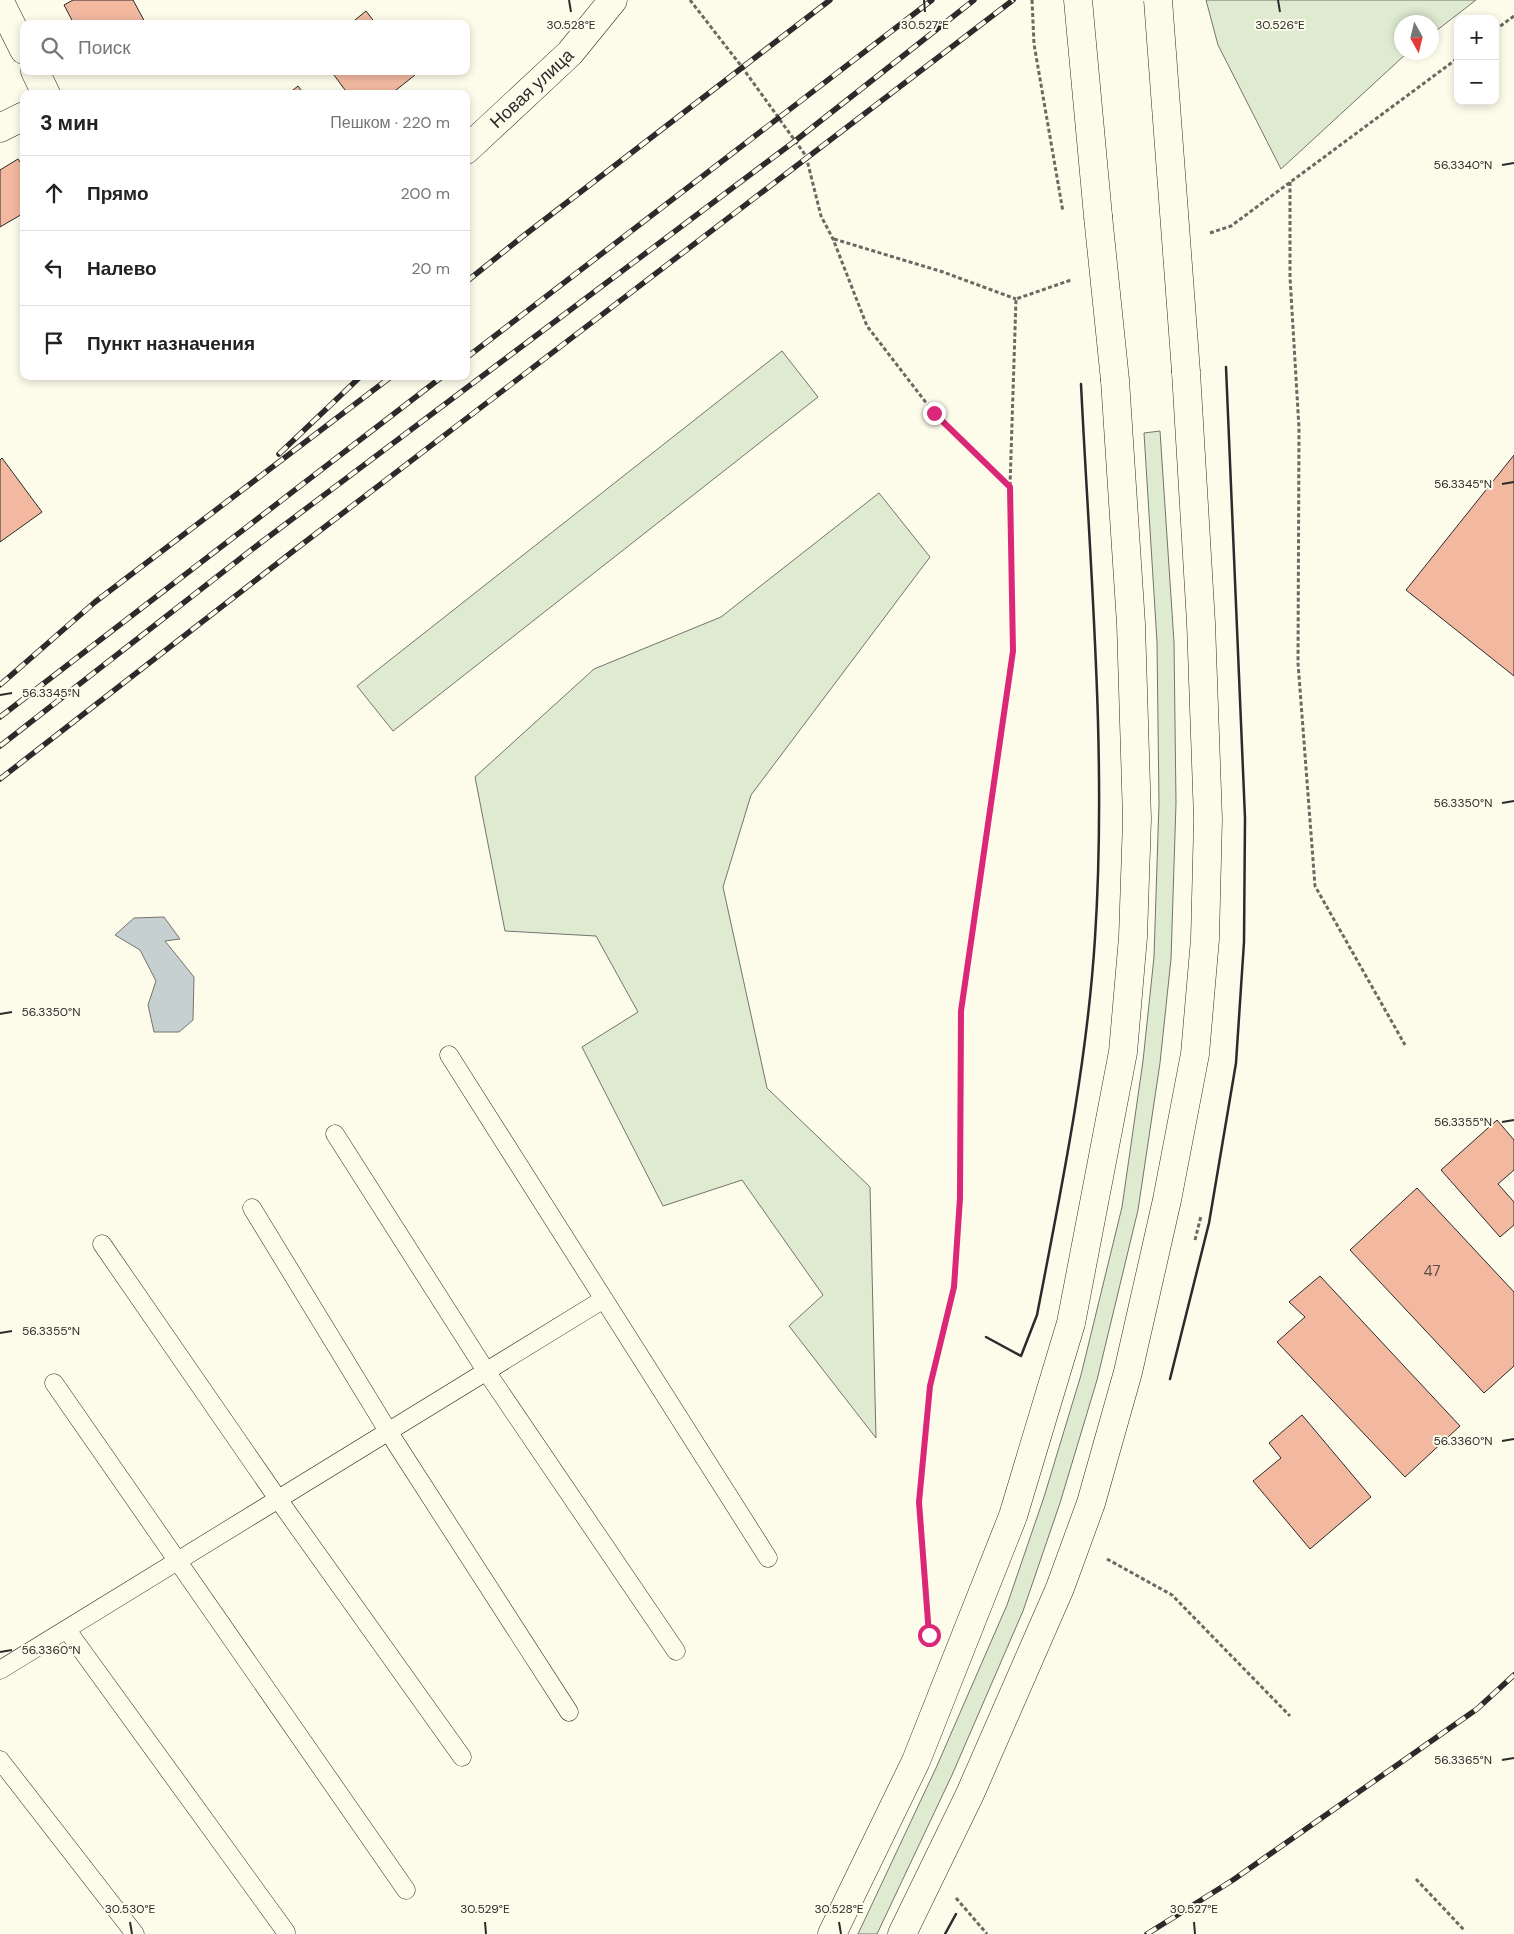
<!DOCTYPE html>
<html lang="ru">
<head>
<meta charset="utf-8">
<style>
	body { margin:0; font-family:"DM Sans",sans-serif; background:#f6f6f6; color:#222 }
	.controls { position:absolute; right:15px; top:15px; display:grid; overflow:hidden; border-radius:10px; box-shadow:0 2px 8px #0003 }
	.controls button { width:45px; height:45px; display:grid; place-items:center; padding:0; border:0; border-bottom:1px solid #e0e0e0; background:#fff; color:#222; font:25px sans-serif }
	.compass { position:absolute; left:1394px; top:15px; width:45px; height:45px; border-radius:50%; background:#fff; box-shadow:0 2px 8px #0003; rotate:172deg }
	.stop { position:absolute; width:15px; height:15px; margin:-11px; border:4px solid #db2777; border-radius:50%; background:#fff }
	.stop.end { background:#db2777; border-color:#fff; box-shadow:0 1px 5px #0008 }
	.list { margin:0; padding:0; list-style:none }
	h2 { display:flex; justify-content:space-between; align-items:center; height:65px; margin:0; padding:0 20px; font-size:21px }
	h2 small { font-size:16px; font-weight:400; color:#767676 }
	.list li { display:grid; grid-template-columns:32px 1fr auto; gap:15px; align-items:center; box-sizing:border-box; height:75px; padding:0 20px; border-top:1px solid #e0e0e0 }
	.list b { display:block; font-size:19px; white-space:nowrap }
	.list em { font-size:16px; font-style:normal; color:#767676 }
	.icon { flex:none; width:28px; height:28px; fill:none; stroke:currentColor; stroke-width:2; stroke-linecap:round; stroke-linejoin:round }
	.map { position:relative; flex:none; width:1514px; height:1934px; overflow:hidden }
	.search { position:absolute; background:#fff; box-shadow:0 2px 8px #0003; left:20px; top:20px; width:450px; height:55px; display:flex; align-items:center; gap:12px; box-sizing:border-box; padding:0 18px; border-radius:10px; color:#767676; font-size:19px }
	.panel { position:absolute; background:#fff; box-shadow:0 2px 8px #0003; left:20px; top:90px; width:450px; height:290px; border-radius:10px }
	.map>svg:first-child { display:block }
</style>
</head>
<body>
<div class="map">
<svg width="1514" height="1934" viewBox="0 0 1514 1934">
	<rect width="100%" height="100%" fill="#fdfbea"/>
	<!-- green -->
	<path fill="#deebd1" stroke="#74746e" d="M1206,0h270l-44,34v-12h-30v30l5,1 -126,116 -63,-124z
		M782,351l36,46 -425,334 -36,-45z
		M1160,431l14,211 2,161 -5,156 -11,104 -22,147 -41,170 -37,123 -37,108 -71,164 -75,159h-19l78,-166 71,-163 37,-108 37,-122 41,-168 21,-146 11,-104 5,-154 -2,-161 -13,-209z
		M879,493l51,64 -179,238 -28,92 44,201 103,99 6,251 -87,-112 34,-31 -81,-115 -79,26 -81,-159 56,-35 -42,-76 -91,-5 -30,-154 119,-108 127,-52z"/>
	<!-- water -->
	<path fill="#c7d0d0" stroke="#74746e" d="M164,917l16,22 -15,2 29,36 -1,43 -14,12h-25l-6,-27 8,-24 -16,-31 -25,-15 19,-17z"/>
	<!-- building -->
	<path fill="#f2b8a0" stroke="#2b2b2b" d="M73,0h60l13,24h-72l-10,-19z
		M366,11l10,13h-26z
		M331,71h81l3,4 -24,19h-43z
		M298,86l6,8h-16z
		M18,159l6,9v45l-24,14v-57z
		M1514,455v221l-108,-86z
		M2,458l40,54 -42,30v-82z
		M1497,1120l17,20v30l-16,14 16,18v23l-14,12 -59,-67z
		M1417,1188l97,104v74l-30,27 -134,-143z
		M1320,1276l140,150 -55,51 -128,-135 28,-25 -16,-15z
		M1302,1415l69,82 -61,52 -57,-68 28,-23 -12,-15z"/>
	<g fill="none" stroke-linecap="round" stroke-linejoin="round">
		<!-- service casing -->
		<g stroke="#2b2b2b" stroke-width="19">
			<path id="service" d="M449,1055l319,503
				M335,1134l151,237 190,280
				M252,1208l136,223 181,281
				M102,1244l176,255 184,258
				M54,1383l352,507
				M67,1630l219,302
				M0,1670l604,-371
				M0,1760l135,174"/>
		</g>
		<!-- minor casing -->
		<g stroke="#2b2b2b" stroke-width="29">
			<g id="minor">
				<path d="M0,2l24,48"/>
				<path d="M35,71l11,23"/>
				<path d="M0,128l24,-12"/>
				<path id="s1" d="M466,150l104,-97 43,-53"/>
			</g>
		</g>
		<!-- secondary casing -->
		<g stroke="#2b2b2b" stroke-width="29">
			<path id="secondary" d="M1078,0l20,216
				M832,1934l84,-173 97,-245 58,-193 52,-271 10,-115 4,-118 -6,-195 -16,-244
				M902,1934l68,-140 90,-206 31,-85 37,-131 39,-172 28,-146 10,-115 3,-120 -7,-196 -15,-251"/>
		</g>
		<!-- path -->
		<path stroke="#6a6964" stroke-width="3" stroke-dasharray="4 2.5" stroke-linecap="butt" d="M690,0l52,67 64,89 15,60 12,23 34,87 67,87 76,74 3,164 -52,360 -2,188 -5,88 -24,99 -11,116 10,132
			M1495,30l19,-14
			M1290,182v95l9,151 -1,235 17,223 90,159
			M1210,233l21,-7 227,-168
			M834,239l109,33 73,27
			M1010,486l6,-187 55,-19
			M1195,1240l6,-24
			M1107,1559l65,36 118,121
			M1416,1879l48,51
			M956,1898l31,36"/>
		<!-- service -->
		<use href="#service" stroke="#fdfbea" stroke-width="18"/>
		<!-- minor -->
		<use href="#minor" stroke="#fdfbea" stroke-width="28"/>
		<!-- secondary -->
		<use href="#secondary" stroke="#fdfbea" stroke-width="28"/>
		<!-- rail casing -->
		<g stroke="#2b2b2b" stroke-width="5.5">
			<path id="rail" d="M466,282l56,-45 308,-237
				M466,358l466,-358
				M279,454l82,-78
				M0,685l95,-83 297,-226
				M0,717l443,-341
				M0,746l259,-202 536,-403 179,-141
				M0,779l292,-227 721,-552
				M1147,1934l86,-54 244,-171 37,-34"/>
		</g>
		<!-- rail -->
		<use href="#rail" stroke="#fdfbea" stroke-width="4" stroke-dasharray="11" stroke-linecap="butt"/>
		<!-- secondary-bridge casing -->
		<g stroke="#2b2b2b" stroke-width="29" stroke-linecap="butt">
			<path id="secondary-bridge" d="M1158,0l28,372
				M1098,216l17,164"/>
		</g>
		<!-- path-bridge -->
		<path stroke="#6a6964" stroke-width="3" stroke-dasharray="4 2.5" stroke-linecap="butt" d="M1032,0l2,44 29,168"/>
		<!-- secondary-bridge -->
		<use href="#secondary-bridge" stroke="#fdfbea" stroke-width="28"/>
		<!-- wall -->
		<path stroke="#2b2b2b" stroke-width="2.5" d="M986,1337l35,19 16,-41c24,-125 50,-250 58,-377 12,-184 -5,-370 -14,-554
			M1170,1379l39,-156 27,-160 8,-121 1,-124 -19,-451
			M945,1934l11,-20"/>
	</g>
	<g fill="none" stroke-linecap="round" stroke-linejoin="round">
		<!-- route -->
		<path stroke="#db2777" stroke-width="6" d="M929,1635l-10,-133 11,-116 24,-99 6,-89 1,-187 52,-360 -3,-164 -76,-74"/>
	</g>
	<!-- ticks -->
	<path fill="none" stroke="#2b2b2b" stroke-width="2" d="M569,0l2,12M924,0l1,12M1278,0l2,12M1502,165l12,-2M1502,484l12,-2M0,695l12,-2M1502,803l12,-2M0,1014l12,-2M1502,1122l12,-2M0,1333l12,-2M1502,1441l12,-2M0,1652l12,-2M1502,1760l12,-2M130,1922l2,12M485,1922l1,12M839,1922l2,12M1194,1922l1,12"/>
	<g text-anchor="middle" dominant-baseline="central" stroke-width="4" stroke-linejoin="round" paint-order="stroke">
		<!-- number labels -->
		<g font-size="15" fill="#5d4e48">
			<text x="1432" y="1271">47</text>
		</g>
		<!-- street labels -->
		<g font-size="18" fill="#2b2b2b" stroke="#fdfbea">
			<text stroke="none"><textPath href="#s1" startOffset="90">Новая улица</textPath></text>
		</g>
	</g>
	<g font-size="12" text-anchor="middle" fill="#2b2b2b" stroke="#fdfbea" stroke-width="4" stroke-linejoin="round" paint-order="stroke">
		<text x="571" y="29">30.528°E</text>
		<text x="925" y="29">30.527°E</text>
		<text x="1280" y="29">30.526°E</text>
		<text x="1463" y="169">56.3340°N</text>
		<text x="1463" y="488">56.3345°N</text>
		<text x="51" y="697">56.3345°N</text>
		<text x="1463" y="807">56.3350°N</text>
		<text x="51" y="1016">56.3350°N</text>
		<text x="1463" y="1126">56.3355°N</text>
		<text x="51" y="1335">56.3355°N</text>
		<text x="1463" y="1445">56.3360°N</text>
		<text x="51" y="1654">56.3360°N</text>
		<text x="1463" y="1764">56.3365°N</text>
		<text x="130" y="1913">30.530°E</text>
		<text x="485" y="1913">30.529°E</text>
		<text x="839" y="1913">30.528°E</text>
		<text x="1194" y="1913">30.527°E</text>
	</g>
</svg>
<div class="controls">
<button>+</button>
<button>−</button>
</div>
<svg class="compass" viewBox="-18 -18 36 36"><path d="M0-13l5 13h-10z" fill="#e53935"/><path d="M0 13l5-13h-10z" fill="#767676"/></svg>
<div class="stop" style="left:929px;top:1635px"></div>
<div class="stop end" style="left:934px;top:413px"></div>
<div class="search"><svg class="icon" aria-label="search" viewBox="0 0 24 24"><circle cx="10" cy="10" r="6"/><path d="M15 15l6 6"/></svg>Поиск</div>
<section class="panel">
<h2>3 мин<small>Пешком · 220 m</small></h2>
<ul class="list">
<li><svg class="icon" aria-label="ahead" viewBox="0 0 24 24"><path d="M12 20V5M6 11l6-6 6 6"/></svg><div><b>Прямо</b></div><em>200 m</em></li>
<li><svg class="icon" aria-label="left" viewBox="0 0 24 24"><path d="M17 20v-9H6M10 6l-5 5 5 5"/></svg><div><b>Налево</b></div><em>20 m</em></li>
<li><svg class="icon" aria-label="arrive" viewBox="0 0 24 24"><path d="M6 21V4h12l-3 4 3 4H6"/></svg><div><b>Пункт назначения</b></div></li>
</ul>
</section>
</div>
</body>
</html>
